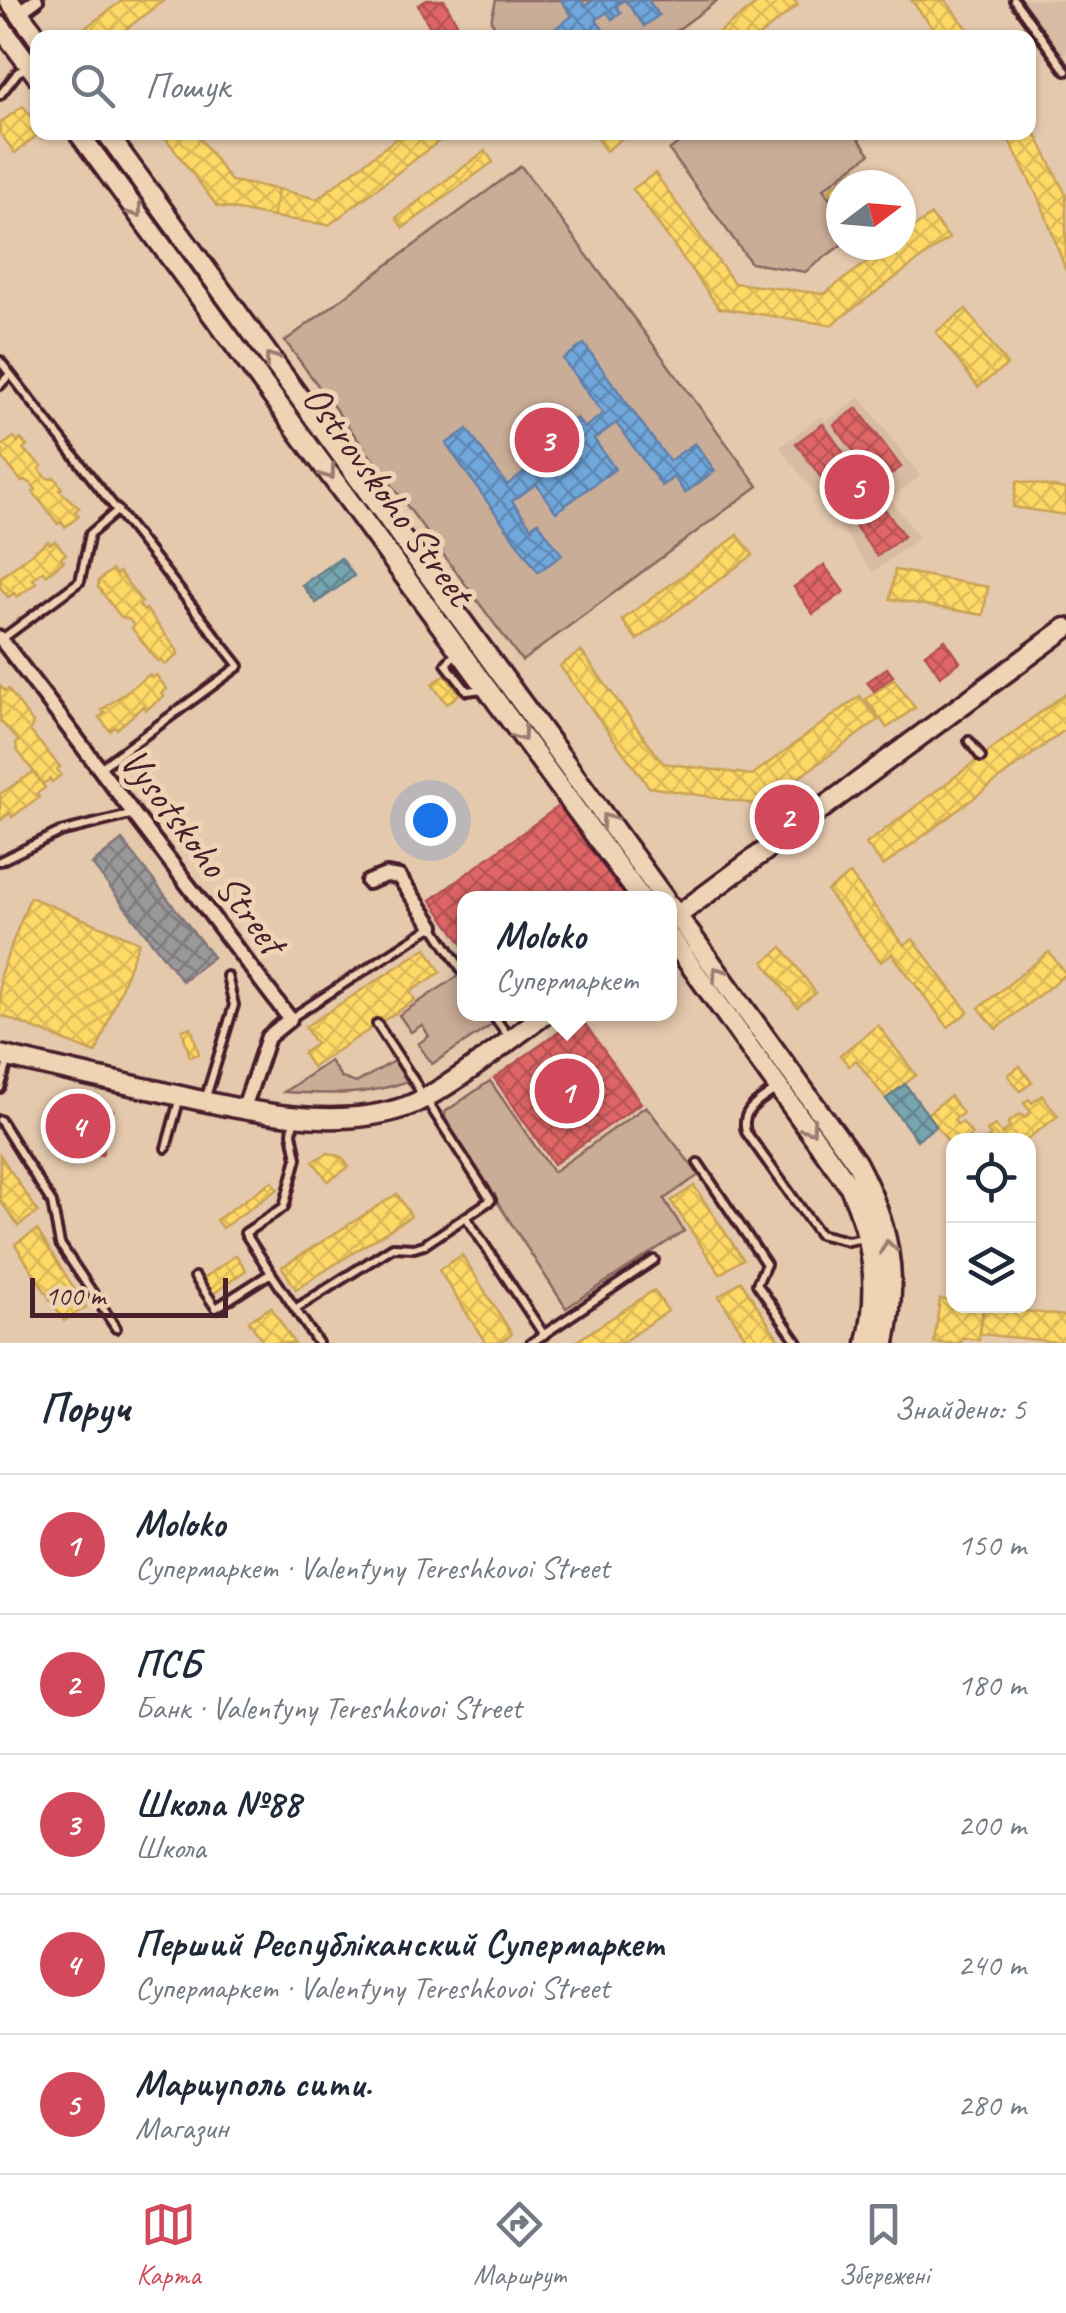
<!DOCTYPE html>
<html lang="uk">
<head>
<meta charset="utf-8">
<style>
	body { margin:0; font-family:Caveat,sans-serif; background:#f2f2f3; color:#1f2937 }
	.controls { position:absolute; right:30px; bottom:30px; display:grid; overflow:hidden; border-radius:20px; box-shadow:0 2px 8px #0004 }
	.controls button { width:90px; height:90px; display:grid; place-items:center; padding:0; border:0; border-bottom:2px solid #e0e1e3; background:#fff; color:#1f2937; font:50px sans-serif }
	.compass { position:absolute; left:826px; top:170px; width:90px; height:90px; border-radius:50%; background:#fff; box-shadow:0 2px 8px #0004; rotate:74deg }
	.scale { position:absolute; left:30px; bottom:25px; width:198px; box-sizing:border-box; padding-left:10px; border:5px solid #4a1f2b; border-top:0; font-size:28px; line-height:35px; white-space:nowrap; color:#4a1f2b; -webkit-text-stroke:8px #eed4b5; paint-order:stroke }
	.you { position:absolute; left:430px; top:820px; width:35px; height:35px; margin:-25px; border:8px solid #fff; border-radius:50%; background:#1a73e8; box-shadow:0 0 0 15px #1a73e833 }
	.badge { display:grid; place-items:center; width:65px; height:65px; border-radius:50%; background:#d1495b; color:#fff; font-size:32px; font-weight:700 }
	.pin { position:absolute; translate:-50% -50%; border:5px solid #fff; box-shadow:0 2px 10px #0006 }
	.popup { position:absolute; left:457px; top:891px; width:220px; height:130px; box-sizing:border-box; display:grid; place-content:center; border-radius:20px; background:#fff; filter:drop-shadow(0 2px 8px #0005); font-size:32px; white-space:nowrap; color:#747a83 }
	.popup b { font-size:38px; color:#1f2937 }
	.popup::after { content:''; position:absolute; left:50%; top:100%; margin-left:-20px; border:20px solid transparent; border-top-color:#fff }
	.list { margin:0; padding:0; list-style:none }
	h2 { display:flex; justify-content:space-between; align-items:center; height:130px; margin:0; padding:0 40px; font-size:42px }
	h2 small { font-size:32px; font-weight:400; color:#747a83 }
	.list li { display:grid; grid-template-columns:65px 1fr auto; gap:30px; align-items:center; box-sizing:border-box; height:140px; padding:0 40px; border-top:2px solid #e0e1e3 }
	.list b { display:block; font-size:38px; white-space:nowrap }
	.list p { margin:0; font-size:32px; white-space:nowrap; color:#747a83 }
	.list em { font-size:32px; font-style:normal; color:#747a83 }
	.icon { flex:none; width:55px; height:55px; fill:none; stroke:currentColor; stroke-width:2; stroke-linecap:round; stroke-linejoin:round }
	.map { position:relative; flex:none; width:1066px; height:1343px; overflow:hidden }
	.search { position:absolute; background:#fff; box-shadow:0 2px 8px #0004; left:30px; right:30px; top:30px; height:110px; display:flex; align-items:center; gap:25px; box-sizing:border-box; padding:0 35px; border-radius:20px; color:#747a83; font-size:38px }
	.sheet { height:830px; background:#fff }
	nav { display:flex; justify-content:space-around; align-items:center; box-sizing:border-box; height:140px; border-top:2px solid #e0e1e3; background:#fff; font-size:28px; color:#747a83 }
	nav a { display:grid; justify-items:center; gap:5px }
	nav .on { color:#d1495b }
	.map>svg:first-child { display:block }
</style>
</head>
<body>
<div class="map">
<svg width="1066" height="1343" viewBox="0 0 1066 1343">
	<defs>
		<pattern id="homes-cross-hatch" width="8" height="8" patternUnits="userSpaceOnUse" patternTransform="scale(2.5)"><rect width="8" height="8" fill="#ffd966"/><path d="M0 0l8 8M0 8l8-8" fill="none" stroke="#dcba59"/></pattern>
		<pattern id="shops-cross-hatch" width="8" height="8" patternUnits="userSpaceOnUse" patternTransform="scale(2.5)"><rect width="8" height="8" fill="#e06666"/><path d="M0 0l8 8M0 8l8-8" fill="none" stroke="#b85354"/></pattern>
		<pattern id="schools-cross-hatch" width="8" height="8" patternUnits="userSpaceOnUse" patternTransform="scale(2.5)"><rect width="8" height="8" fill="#6fa8dc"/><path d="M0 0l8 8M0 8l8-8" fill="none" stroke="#5d88b3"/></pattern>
		<pattern id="public-cross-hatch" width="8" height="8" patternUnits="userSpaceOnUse" patternTransform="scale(2.5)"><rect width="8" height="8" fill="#76a5af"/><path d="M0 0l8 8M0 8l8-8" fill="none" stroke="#63868f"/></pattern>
		<pattern id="industry-cross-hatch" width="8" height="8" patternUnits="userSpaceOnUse" patternTransform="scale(2.5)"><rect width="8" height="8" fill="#999"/><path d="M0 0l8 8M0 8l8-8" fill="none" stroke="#7f7c7d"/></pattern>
	</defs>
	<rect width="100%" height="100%" fill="#e4c9ad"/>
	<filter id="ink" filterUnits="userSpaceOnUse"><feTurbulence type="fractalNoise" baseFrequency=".01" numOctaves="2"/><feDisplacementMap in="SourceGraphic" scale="20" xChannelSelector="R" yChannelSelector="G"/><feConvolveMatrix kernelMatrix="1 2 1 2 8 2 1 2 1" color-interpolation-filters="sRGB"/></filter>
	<g filter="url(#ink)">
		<!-- built -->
		<path fill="#d7bba2" d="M1014,0h52v71z
			M860,397l60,79 -30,23 29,38 -46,35 -93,-125 41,-31 5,6z"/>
		<!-- green -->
		<path fill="#caad97" stroke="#8a6661" stroke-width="2.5" d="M496,0h222l-50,37h-165l-12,-16z
			M854,132l16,22 -47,35 18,24v32l-36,27 -54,-9 -82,-113 23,-17z
			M521,166l237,320 -236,175 -237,-320z
			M461,974l3,6v34h23l6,10 -61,40 -14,-20 11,-8 -7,-11 -11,7 -12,-17z
			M330,1061l12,17 14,5 38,-22 14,20c-45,16 -78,13 -124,11z
			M490,1081l63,91 93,-66 53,69 -35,24 20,32 -118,77 -121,-187v-9z"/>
		<!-- homes -->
		<path fill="url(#homes-cross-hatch)" stroke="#c9a154" stroke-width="2.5" d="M123,0h42l-51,38h-28l-5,-7z
			M761,0h33l4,5 -42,33h-44z
			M911,0h34l30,38h-34z
			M23,106l15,19v7h3l-26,21 -15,-20v-10z
			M1028,118l38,77v76l-24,-66 -37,-73h23z
			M161,132h34l36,49 47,8 -5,28 -56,-11z
			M405,132h46l-122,93 -56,-8 5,-28 39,10z
			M592,132h38l-24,19z
			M485,151l8,11 -90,66 -7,-10z
			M853,171l11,14h-23l-3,19 -10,-14z
			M655,173l79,110 90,11 66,-49h11v-8l30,-22 18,23 -118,87 -112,-17 -86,-119z
			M966,309l41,56 -29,22 -42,-55z
			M14,437l4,5 3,-3 6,7 -4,3 19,17 -3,3 5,7 6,3 4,-2 8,11 -3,2 20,18 -4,3 4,5 -14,11 -4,-5 -3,2 -25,-32 3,-2 -5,-7 -6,-3 -3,2 -22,-27 3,-3 -3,-5z
			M1017,481l49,8v26l-53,-8z
			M738,535l15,20 -116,85 -15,-20z
			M48,541l2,3 5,-3 11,13 -5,3 3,4 -18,14 -3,-4 -10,8 3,4 -19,14 -3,-4 -6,4 -8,-10 1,-10z
			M112,570l4,5 3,-3 23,30 -3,3 5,6 2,-2 31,41 1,5 -13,10 -4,-5 -3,2 -26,-34 2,-2 -4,-6 -9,-3 -23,-30 1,-7z
			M895,570l93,17 -5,28 -93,-16z
			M581,651l82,112 89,12 108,-79 18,24 -117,85 -112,-18 -89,-121z
			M149,675l3,3 4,-3 11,14 -6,4 3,3 -18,14 -3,-4 -26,23 -2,-2 -5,4 -11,-14 6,-4 -3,-3z
			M445,675l14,19 -12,10 -15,-20z
			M894,679l21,29 -28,20 -21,-29z
			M0,685l5,6 3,-2 25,34 -3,8 30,36 -3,2 4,6 -9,7 -2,-3 -7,5 -26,-34 -1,-7 3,-2 -19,-20z
			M1066,693v36l-183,137 -17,-22z
			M34,772l11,16 -9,6 3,3 -27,20 -2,-4 -10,8v-27z
			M850,874l54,71 9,-6 55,73 -20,15 -56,-73 -11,8 -54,-71z
			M30,897l109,45 -43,111 -96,-38v-40z
			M782,947l34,46 -19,14 -33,-45z
			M426,948l15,24 -31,20 5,8 -103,67 -9,-14 13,-9 -11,-17z
			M1049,952l17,22 -70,55 -17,-21z
			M878,1025l38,50 -30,24 -30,-39 -7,6 -9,-11z
			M191,1027l8,27 -9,3 -8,-27z
			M1020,1066l12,17 -12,8 -12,-16z
			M1042,1095l16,21 -32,24h-42l7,-4 -4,-5 8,-6 7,9 8,-7 -2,-4 12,-9 4,4 7,-6 -7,-9 5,-4 3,4z
			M950,1096l13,17 -9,7 4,5 4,-3 10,12 -5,4 2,2h-15v9l-27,-35z
			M328,1153l14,4 7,10 -21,14 -15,-20z
			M0,1155l38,57 -20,14 -18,-26z
			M272,1181l6,8 -56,39 -6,-8z
			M694,1186l49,73 -23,15 -49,-73z
			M397,1194l14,22 -115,73 -14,-22z
			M37,1230l49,77 -22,14 -49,-77z
			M236,1255l10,15 -33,24 -10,-15z
			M462,1255l50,79 -13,9h-13l-47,-73z
			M741,1281l40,62h-32l-30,-47z
			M654,1290l14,21 -47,32h-47z
			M940,1299l14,2v5h29l-4,34 -17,-2 -1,5h-27z
			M984,1306l82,10v27l-86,-9z
			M271,1307l23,36h-30l-15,-22z"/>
		<!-- shops -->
		<path fill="url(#shops-cross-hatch)" stroke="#b35154" stroke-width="2.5" d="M427,0h17l17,31 -11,7h-14l-18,-33z
			M857,408l44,59 -23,17 -44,-59z
			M823,424l47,66 -26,19 -48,-66z
			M875,496l29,40 -27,20 -29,-40z
			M824,565l20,27 -31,22 -19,-27z
			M945,640l15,22 -20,14 -15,-22z
			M887,668l6,8 -19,15 -7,-9z
			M567,800l71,98h-174v48l-33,-46z
			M580,1017l61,86 -87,61 -60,-86z
			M55,1096l58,14 -11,45 -58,-13z"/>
		<!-- schools -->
		<path fill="url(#schools-cross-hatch)" stroke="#647fa7" stroke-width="2.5" d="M561,0h20l4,6 8,-6h31l-8,6 5,7 -9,6 -5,-7 -11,8 13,18h-23l-3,-4 -5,4h-21l-5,-7 20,-15z
			M625,0h23l11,15 -15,11z
			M584,344l85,117 26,-18 20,28 -30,22 -11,-16 -12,9 -46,-63 -22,16 21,30 -59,43 -20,-28 -24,17 19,26 7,-5 24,33 -24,17 -92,-128 21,-15 40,56 19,-14 -7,-11 58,-42 7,10 19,-14 -40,-55z"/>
		<!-- public -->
		<path fill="url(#public-cross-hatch)" stroke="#697d87" stroke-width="2.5" d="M341,558l13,18 -38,27 -14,-18z
			M905,1084l31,42 -19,14 -31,-41z"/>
		<!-- industry -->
		<path fill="url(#industry-cross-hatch)" stroke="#817478" stroke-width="2.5" d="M122,840l91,117 -31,24 -90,-117z"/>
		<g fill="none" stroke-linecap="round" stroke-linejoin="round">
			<!-- lane casing -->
			<g stroke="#4a1f2b" stroke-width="14">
				<path id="lane" d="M1014,0l52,71
					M0,95l18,-23 11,-5
					M0,361l239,305 -139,102
					M0,385l10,-11
					M2,639l78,-58 10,-47 28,-24
					M458,651l-12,13 21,27 16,-2
					M969,741l12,16
					M0,861l60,-29 74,-18
					M492,1014l17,23
					M291,1018l142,-92 31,47
					M0,1088l9,-29
					M775,1090c-17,12 -35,20 -29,42l73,102 29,7 15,-3
					M205,1100l29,-95 -7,-29
					M0,1120l52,83 8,41 56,84
					M166,1148l14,-51
					M698,1163l68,101 -9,20 41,59
					M466,1217l78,118
					M271,1273l47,70
					M195,1277l21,31 55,-35 -26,-40 39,-26 13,-49 -5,-25 2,-15
					M295,1309l98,-62 21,1 10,-3 67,-45 -114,-176
					M531,1343l123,-83"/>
			</g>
			<!-- street casing -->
			<g stroke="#4a1f2b" stroke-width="20">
				<path id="street" d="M18,13l18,-13
					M0,638l290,381 -22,18 -25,74
					M368,882l18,-7 13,2 34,49"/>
			</g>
			<!-- secondary casing -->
			<g stroke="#4a1f2b" stroke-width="25">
				<path id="secondary" d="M9,0l29,38
					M0,26l38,51
					M78,132l563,766
					M106,132l558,766
					M670,906l186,256c33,62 43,112 29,181
					M670,921l396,-293
					M670,937l180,250c23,52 30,99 17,156
					M0,1055c50,12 99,23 149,34 78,17 178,45 256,18 40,-14 104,-67 140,-93"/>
			</g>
			<!-- lane -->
			<use href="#lane" stroke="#eed4b5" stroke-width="6"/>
			<!-- street -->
			<use href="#street" stroke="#eed4b5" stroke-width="12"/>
			<!-- secondary -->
			<use href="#secondary" stroke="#eed4b5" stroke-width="18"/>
		</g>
		<!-- one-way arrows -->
		<defs><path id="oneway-chevron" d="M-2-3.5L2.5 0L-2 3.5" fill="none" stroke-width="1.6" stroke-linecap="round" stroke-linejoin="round" transform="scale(2.5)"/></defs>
		<g stroke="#9c7a70">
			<use href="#oneway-chevron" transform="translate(136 211) rotate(54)"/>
			<use href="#oneway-chevron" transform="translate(271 359) rotate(-126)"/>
			<use href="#oneway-chevron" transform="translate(329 473) rotate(54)"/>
			<use href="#oneway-chevron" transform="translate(521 735) rotate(54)"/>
			<use href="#oneway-chevron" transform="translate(607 820) rotate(-126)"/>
			<use href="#oneway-chevron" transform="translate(718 973) rotate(-126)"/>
			<use href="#oneway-chevron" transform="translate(810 1128) rotate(54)"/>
			<use href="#oneway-chevron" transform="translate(888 1247) rotate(-100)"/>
		</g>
	</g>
	<g text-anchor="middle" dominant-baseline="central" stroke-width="10" stroke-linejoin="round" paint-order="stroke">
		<!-- street labels -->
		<g font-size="40" fill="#4a1f2b" stroke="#eed4b5">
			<text transform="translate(388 495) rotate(54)">Ostrovskoho Street</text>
			<text transform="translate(203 851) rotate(53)">Vysotskoho Street</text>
		</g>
	</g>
</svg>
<div class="controls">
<button><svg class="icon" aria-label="locate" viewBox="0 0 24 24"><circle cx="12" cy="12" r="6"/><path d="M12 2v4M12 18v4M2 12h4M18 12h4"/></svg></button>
<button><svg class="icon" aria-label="layers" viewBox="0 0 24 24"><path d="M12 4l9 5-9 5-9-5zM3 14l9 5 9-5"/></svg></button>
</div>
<svg class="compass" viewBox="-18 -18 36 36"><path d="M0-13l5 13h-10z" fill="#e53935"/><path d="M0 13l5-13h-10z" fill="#747a83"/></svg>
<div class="scale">100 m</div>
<div class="you"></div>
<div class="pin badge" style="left:567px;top:1091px">1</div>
<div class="popup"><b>Moloko</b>Супермаркет</div>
<div class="pin badge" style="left:787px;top:817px">2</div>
<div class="pin badge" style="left:547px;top:440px">3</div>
<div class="pin badge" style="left:78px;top:1126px">4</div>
<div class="pin badge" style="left:857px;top:487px">5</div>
<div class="search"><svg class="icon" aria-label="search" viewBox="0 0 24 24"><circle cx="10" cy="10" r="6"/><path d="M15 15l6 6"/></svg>Пошук</div>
</div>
<section class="sheet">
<h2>Поруч<small>Знайдено: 5</small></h2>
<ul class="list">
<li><span class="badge">1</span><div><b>Moloko</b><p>Супермаркет · Valentyny Tereshkovoi Street</p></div><em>150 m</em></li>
<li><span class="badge">2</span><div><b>ПСБ</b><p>Банк · Valentyny Tereshkovoi Street</p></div><em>180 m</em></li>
<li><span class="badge">3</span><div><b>Школа №88</b><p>Школа</p></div><em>200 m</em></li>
<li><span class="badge">4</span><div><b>Перший Республiканский Супермаркет</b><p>Супермаркет · Valentyny Tereshkovoi Street</p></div><em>240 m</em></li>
<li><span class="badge">5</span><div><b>Мариуполь сити.</b><p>Магазин</p></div><em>280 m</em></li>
</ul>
</section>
<nav>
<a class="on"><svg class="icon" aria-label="map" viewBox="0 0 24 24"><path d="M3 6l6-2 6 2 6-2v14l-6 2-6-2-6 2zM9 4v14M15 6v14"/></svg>Карта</a>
<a><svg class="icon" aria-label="directions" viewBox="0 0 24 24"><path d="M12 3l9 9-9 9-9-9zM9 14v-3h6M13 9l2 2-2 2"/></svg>Маршрут</a>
<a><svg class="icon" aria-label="saved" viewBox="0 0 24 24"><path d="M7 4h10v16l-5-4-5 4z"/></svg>Збережені</a>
</nav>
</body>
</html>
